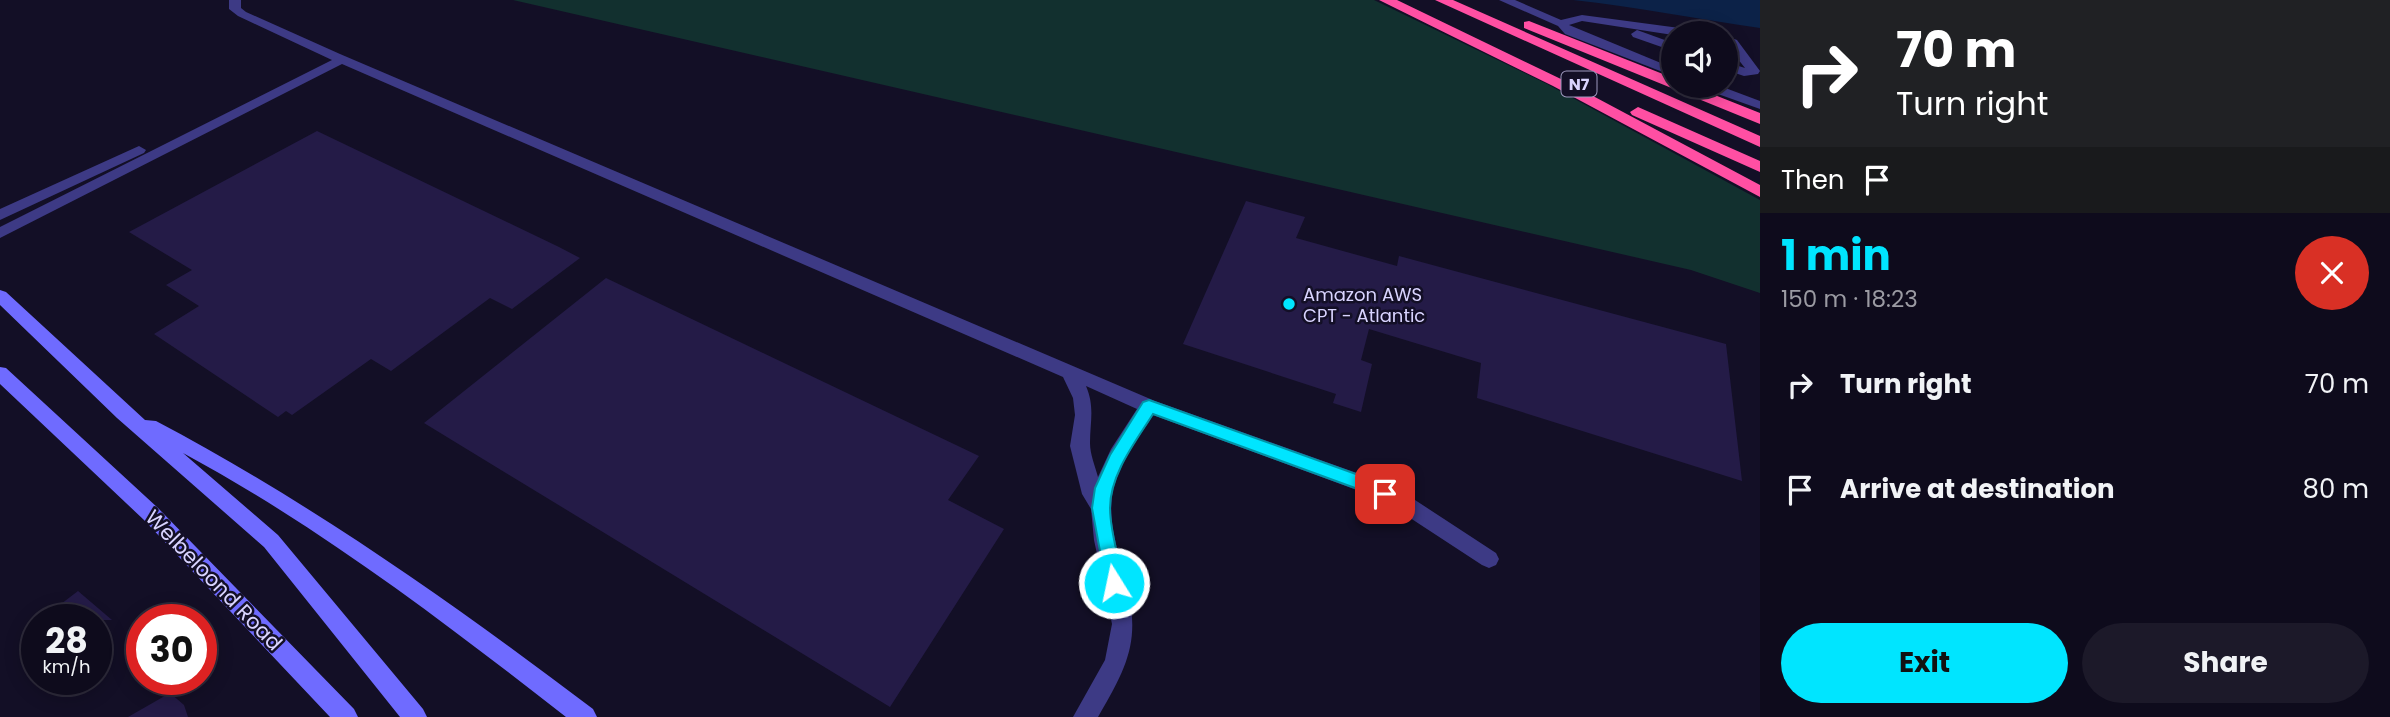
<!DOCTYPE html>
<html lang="en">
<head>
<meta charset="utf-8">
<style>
  body { margin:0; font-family:Poppins,sans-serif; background:#1c1929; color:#f1f3f6; height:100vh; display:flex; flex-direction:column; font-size:26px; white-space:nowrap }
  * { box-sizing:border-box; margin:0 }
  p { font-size:23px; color:#9b9ba3 }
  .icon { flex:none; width:38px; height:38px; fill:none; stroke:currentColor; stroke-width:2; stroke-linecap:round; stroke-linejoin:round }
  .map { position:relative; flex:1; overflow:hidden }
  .drawer { display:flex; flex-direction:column; background:#0e0b1c; width:630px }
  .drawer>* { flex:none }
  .guide { background:#202124; color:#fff; overflow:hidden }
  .buttons { position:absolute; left:1661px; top:21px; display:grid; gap:14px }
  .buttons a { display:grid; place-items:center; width:77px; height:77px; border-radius:50%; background:#0e0b1c; box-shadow:0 4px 18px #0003,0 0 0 2px #2e2b3b; font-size:35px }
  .speed { position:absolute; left:21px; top:604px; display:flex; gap:14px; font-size:35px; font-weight:700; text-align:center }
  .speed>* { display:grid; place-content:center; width:91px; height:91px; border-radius:50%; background:#0e0b1c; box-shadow:0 4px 18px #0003,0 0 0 2px #2e2b3b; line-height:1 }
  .speed small { font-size:18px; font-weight:400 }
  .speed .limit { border:10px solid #d22; background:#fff; color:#111 }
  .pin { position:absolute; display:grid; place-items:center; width:60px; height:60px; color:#fff; margin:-30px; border-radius:14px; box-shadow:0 4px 10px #0006 }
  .me { position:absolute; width:77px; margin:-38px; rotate:350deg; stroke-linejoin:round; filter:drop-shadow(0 0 5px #0008) }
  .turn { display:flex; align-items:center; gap:24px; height:147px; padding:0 21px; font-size:32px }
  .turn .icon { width:91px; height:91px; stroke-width:2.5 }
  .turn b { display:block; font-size:49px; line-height:60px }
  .then { display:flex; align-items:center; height:66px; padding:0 21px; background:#0003; gap:14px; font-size:26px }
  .round { display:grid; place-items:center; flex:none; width:74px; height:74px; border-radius:37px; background:#1c1929 }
  .headline { display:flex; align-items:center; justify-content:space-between; height:119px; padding:0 21px }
  h1 { font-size:42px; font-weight:700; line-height:52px; color:#00e5ff }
  .action { display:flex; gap:14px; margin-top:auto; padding:14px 21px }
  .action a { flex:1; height:80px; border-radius:42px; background:#00e5ff; color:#111; font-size:28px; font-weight:700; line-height:80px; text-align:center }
  .action a+a { background:#1c1929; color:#f1f3f6 }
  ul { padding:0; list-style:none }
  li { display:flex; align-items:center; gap:21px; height:105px; padding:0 21px }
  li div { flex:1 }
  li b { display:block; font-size:26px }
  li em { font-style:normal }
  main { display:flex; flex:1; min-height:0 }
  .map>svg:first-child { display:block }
</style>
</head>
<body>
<main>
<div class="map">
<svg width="1760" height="717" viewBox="0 0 1760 717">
  <rect width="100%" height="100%" fill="#130f26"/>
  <path fill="#12302f" d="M 513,0 L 1374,0 L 1547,84 L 1760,200 L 1760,293 L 1691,270 Z"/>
  <path fill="#0c2248" d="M 1573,0 L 1760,0 L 1760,28 C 1697,19 1636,7 1573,0 Z"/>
  <path fill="#241b47" d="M 317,131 L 559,247 L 580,258 L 512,309 L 490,298 L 391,371 L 371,359 L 292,415 L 286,411 L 278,417 L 154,334 L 199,306 L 166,285 L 192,270 L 129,232 Z
    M 1246,201 L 1305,217 L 1296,238 L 1397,266 L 1399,256 L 1726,344 L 1742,481 L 1477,398 L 1481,363 L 1369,329 L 1361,360 L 1372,364 L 1361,412 L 1333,403 L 1336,394 L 1183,344 Z
    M 606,278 L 979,456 L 948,500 L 1004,529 L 890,707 L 424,423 Z
    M 78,591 L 112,620 L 40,620 Z
    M 170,693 L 184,705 L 188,717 L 128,717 Z"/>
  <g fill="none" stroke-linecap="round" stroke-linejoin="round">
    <path fill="#3d3a85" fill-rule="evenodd" d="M 229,0 L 241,0 L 241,8 L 246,12 L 340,54 L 1155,401 L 1368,477 L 1415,500 L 1496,553 L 1499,559 L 1496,565 L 1489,568 L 1482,565 L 1401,512 L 1354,489 L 1153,415 C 1137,440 1117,466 1112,496 C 1109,519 1115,543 1122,565 C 1141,634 1134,656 1098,717 L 1073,717 L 1105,660 L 1112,624 L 1094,540 L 1091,509 L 1082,494 L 1070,446 L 1075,415 L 1073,398 L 1063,377 L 342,64 L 0,238 L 0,227 L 332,60 L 238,16 L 229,9 ZM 1086,386 L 1137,409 L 1111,449 L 1098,477 C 1095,466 1090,454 1090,443 C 1090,422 1095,407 1086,386 Z
      M 1499,0 L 1515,0 L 1561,20 L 1582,15 L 1687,29 L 1693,33 L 1673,35 L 1582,21 L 1569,25 L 1673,68 L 1673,76 L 1565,34 L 1558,26 Z
      M 1637,30 L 1673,43 L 1673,51 L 1633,37 L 1631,34 Z
      M 1726,36 L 1737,40 L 1760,71 L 1758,74 L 1744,76 L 1726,70 L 1726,62 L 1745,68 L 1726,44 Z
      M 1703,86 L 1720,86 L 1760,101 L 1760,109 L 1704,89 Z
      M 139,146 L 146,150 L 144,153 L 0,220 L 0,209 Z"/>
    <path fill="#6f6bff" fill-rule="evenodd" d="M 0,290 L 6,292 L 145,420 L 156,421 C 311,503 453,603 593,709 L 597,717 L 566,717 C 444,622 320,527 183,453 L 278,535 L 423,709 L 427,717 L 400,717 L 264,547 L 117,418 L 0,305 Z
      M 0,367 L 6,368 L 158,508 L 354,709 L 358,717 L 330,717 L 144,520 L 0,384 Z"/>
    <path fill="#ff4fa3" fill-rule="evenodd" d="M 1379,0 L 1397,0 L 1563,80 L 1760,185 L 1760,197 L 1553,86 Z
      M 1435,0 L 1453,0 L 1760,136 L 1760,147 Z
      M 1529,21 L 1673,78 L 1673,86 L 1692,86 L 1760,113 L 1760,124 L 1524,28 L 1524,22 Z
      M 1638,107 L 1760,161 L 1760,172 L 1632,115 L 1630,112 Z"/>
  </g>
  <path fill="#00e5ff" stroke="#0095a6" stroke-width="2" d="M 1149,400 L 1367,478 L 1391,489 L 1394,494 L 1391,500 L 1385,502 L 1355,488 L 1153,414 C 1136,441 1110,474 1110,508 C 1110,532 1119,559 1124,583 L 1121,589 L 1114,591 L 1107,589 L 1092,508 L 1095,488 L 1110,455 L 1143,402 Z"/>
  <circle fill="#00e5ff" stroke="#130f26" stroke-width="2.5" cx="1289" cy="304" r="7"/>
  <g text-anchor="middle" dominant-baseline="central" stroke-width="5" stroke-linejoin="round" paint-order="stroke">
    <rect fill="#130f26" stroke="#9e99be" stroke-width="2" x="1561.5" y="71.5" width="35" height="25" rx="5"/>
    <g font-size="16" font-weight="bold" fill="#d9d4ff">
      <text x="1579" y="84">N7</text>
    </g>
    <g font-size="18" fill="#d9d4ff" stroke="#130f26" text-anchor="start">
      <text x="1303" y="294">Amazon AWS<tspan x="1303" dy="21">CPT - Atlantic</tspan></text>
    </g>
    <g font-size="21" fill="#d9d4ff" stroke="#130f26">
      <text transform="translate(214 580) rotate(46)">Welbeloond Road</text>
    </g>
  </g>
</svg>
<div class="buttons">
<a><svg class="icon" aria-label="sound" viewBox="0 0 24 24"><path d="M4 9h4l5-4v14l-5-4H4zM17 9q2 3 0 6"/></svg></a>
</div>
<div class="speed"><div>28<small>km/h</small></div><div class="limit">30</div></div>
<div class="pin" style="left:1385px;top:494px;background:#d93025"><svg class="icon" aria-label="arrive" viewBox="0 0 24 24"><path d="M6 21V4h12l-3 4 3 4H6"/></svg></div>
<svg class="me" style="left:1114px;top:583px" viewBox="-20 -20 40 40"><circle r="17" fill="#00e5ff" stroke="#fff" stroke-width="3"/><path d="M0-11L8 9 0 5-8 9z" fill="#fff"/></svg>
</div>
<section class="drawer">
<div class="guide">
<div class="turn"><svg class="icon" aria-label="right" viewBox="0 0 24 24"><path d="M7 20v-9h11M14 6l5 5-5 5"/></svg><div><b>70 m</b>Turn right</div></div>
<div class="then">Then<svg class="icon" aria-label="arrive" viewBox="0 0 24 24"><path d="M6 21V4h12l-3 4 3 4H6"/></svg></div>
</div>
<div class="headline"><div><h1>1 min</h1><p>150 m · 18:23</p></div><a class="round" style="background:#d93025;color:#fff"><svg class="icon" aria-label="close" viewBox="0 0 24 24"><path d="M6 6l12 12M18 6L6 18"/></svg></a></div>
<ul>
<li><svg class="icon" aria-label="right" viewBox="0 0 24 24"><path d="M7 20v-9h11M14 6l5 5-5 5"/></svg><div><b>Turn right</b></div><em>70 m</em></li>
<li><svg class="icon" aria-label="arrive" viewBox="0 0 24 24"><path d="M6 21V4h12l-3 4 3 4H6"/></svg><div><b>Arrive at destination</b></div><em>80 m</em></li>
</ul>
<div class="action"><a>Exit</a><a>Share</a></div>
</section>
</main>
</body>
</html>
